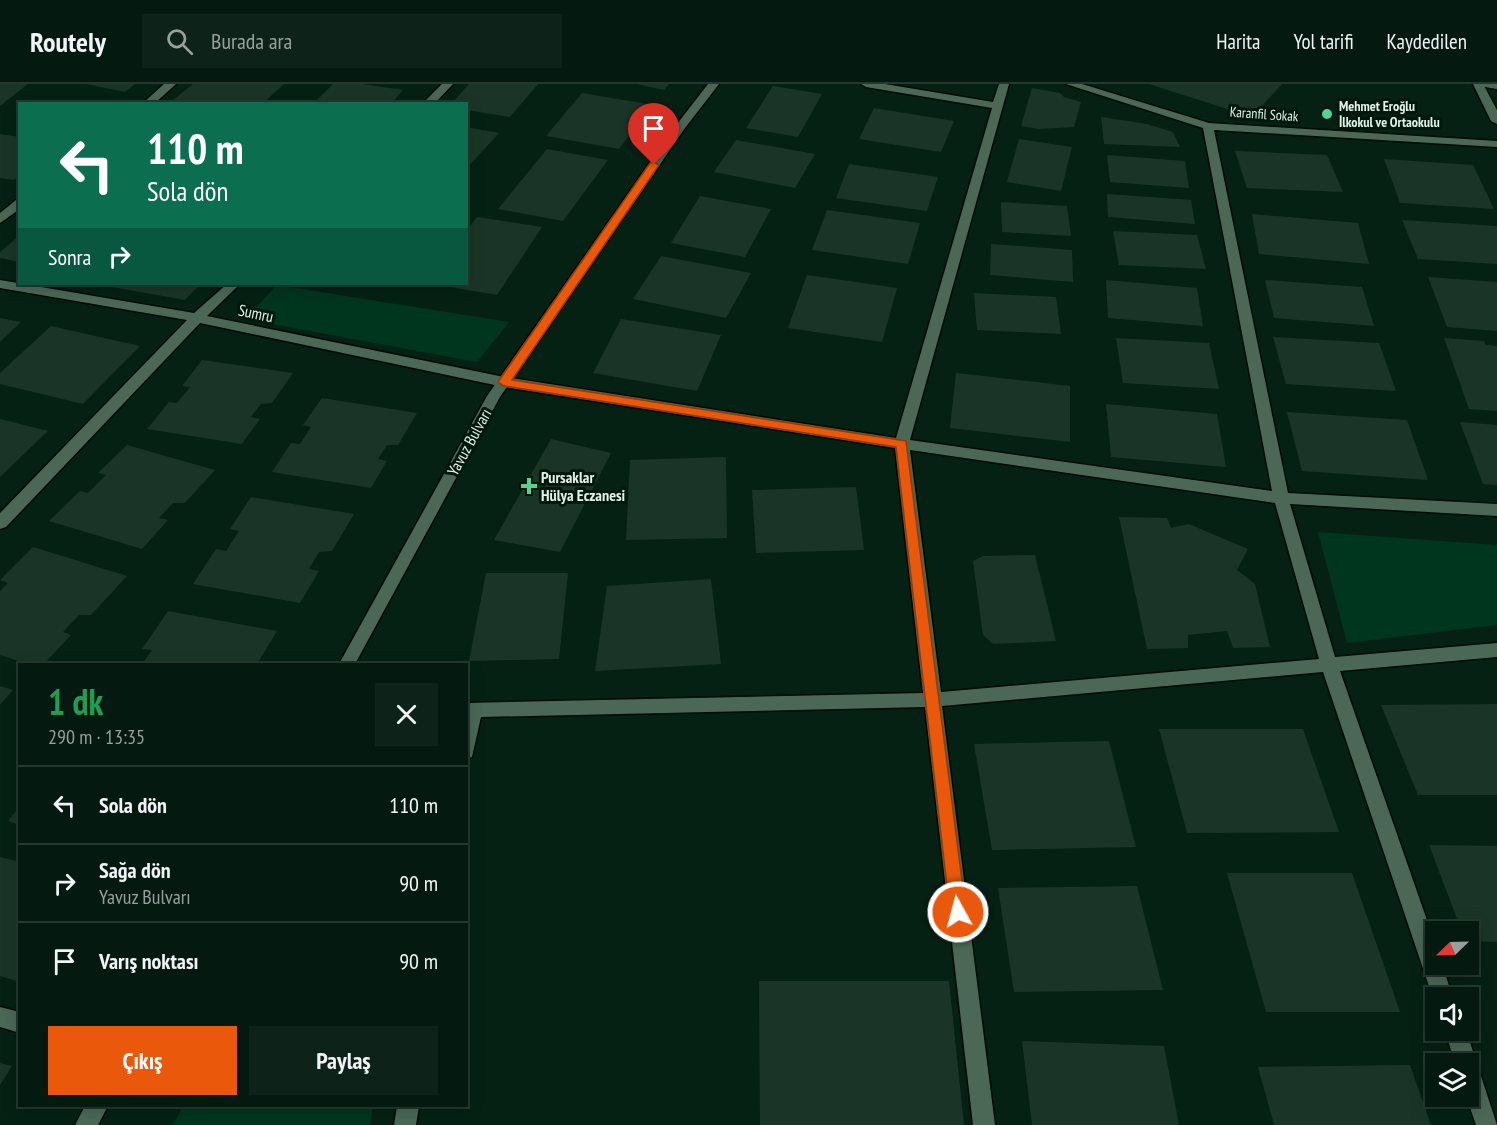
<!DOCTYPE html>
<html lang="tr">
<head>
<meta charset="utf-8">
<style>
  body { margin:0; font-family:"PT Sans Narrow",sans-serif; background:#0d2218; color:#f1f3f6; height:100vh; display:flex; flex-direction:column; font-size:22px; white-space:nowrap }
  * { box-sizing:border-box; margin:0 }
  p { font-size:20px; color:#97a09e }
  .icon { flex:none; width:33px; height:33px; fill:none; stroke:currentColor; stroke-width:2; stroke-linecap:round; stroke-linejoin:round }
  .map { position:relative; flex:1; overflow:hidden }
  .side { position:absolute; left:18px; top:579px; width:450px; height:444px; display:flex; flex-direction:column; background:#04190f; border-radius:0px; box-shadow:0 3px 15px #0003,0 0 0 2px #25382f }
  .side>* { flex:none }
  .top-card { position:absolute; left:18px; top:18px; width:450px; height:183px; border-radius:0px; box-shadow:0 3px 15px #0003,0 0 0 2px #25382f; background:#0b6e4f; color:#fff; overflow:hidden }
  .needle { width:39px; rotate:247deg }
  .buttons { position:absolute; left:1425px; top:837px; display:grid; gap:12px }
  .buttons a { display:grid; place-items:center; width:54px; height:54px; border-radius:0px; background:#04190f; box-shadow:0 3px 15px #0003,0 0 0 2px #25382f; font-size:30px }
  .pin { position:absolute; display:grid; place-items:center; width:51px; height:51px; color:#fff; margin:-62px -26px; border-radius:50% 50% 50% 0; rotate:-45deg; box-shadow:0 0 6px #0007 }
  .pin .icon { rotate:45deg }
  .me { position:absolute; width:66px; margin:-33px; rotate:353deg; stroke-linejoin:round; filter:drop-shadow(0 0 4px #0008) }
  .turn { display:flex; align-items:center; gap:21px; height:126px; padding:0 30px; font-size:27px }
  .turn .icon { width:78px; height:78px; stroke-width:2.5 }
  .turn b { display:block; font-size:42px; line-height:51px }
  .then { display:flex; align-items:center; height:57px; padding:0 30px; background:#0003; gap:12px; font-size:22px }
  .round { display:grid; place-items:center; flex:none; width:63px; height:63px; border-radius:0px; background:#0d2218 }
  .overview { display:flex; align-items:center; justify-content:space-between; height:102px; padding:0 30px }
  h1 { font-size:36px; font-weight:800; line-height:45px; color:#1e9e55 }
  .action { display:flex; gap:12px; margin-top:auto; padding:12px 30px }
  .action a { flex:1; height:69px; border-radius:0px; background:#ea580c; color:#fff; font-size:24px; font-weight:800; line-height:69px; text-align:center }
  .action a+a { background:#0d2218; color:#f1f3f6 }
  ul { padding:0; list-style:none }
  li { display:flex; align-items:center; gap:18px; height:78px; padding:0 30px; border-top:2px solid #25382f }
  li div { flex:1 }
  li b { display:block; font-size:22px }
  li em { font-style:normal }
  header { display:flex; align-items:center; gap:36px; box-sizing:border-box; height:84px; padding:0 30px; background:#04190f; border-bottom:2px solid #25382f }
  header strong { font-size:28px }
  nav { display:flex; gap:33px; margin-inline-start:auto; font-size:21px }
  .search { width:420px; height:54px; background:#0d2218; display:flex; align-items:center; gap:15px; box-sizing:border-box; padding:0 21px; border-radius:0px; color:#97a09e; font-size:22px }
  .map>svg:first-child { display:block }
</style>
</head>
<body>
<header>
<strong>Routely</strong>
<div class="search"><svg class="icon" aria-label="search" viewBox="0 0 24 24"><circle cx="10" cy="10" r="6"/><path d="M15 15l6 6"/></svg>Burada ara</div>
<nav><a>Harita</a><a>Yol tarifi</a><a>Kaydedilen</a></nav>
</header>
<div class="map">
<svg width="1497" height="1041" viewBox="0 0 1497 1041">
  <rect width="100%" height="100%" fill="#052114"/>
  <path fill="#00351e" d="M 277,201 L 509,238 L 477,278 L 245,235 Z
    M 1318,448 L 1497,461 L 1497,541 L 1347,559 Z
    M 183,1022 L 373,1022 L 370,1041 L 173,1041 Z"/>
  <path fill="#1a3527" d="M 0,0 L 28,0 L 0,22 Z
    M 86,0 L 135,0 L 125,8 Z
    M 193,0 L 284,0 L 262,20 L 195,20 L 173,16 Z
    M 333,0 L 362,0 L 403,6 L 391,20 L 313,20 Z
    M 469,0 L 538,0 L 510,33 L 466,26 L 466,20 L 451,20 Z
    M 637,0 L 669,0 L 664,6 Z
    M 1149,0 L 1282,0 L 1252,33 Z
    M 773,2 L 822,10 L 798,53 L 746,44 Z
    M 1032,4 L 1060,9 L 1064,13 L 1081,18 L 1074,43 L 1039,45 L 1021,42 Z
    M 582,9 L 653,21 L 619,65 L 546,52 Z
    M 874,24 L 954,37 L 941,68 L 859,55 Z
    M 1101,33 L 1147,40 L 1173,48 L 1180,63 L 1104,60 Z
    M 466,43 L 499,49 L 466,85 Z
    M 0,50 L 20,53 L 20,91 L 14,96 L 0,94 Z
    M 1019,55 L 1072,63 L 1061,107 L 1007,98 Z
    M 736,56 L 815,70 L 795,104 L 714,88 Z
    M 547,65 L 608,76 L 563,137 L 498,125 Z
    M 1235,67 L 1327,71 L 1343,108 L 1247,104 Z
    M 1107,71 L 1185,77 L 1189,104 L 1110,98 Z
    M 1384,75 L 1473,81 L 1494,125 L 1400,119 Z
    M 849,80 L 938,93 L 927,127 L 836,114 Z
    M 1107,110 L 1191,116 L 1195,140 L 1108,133 Z
    M 700,112 L 771,125 L 745,173 L 671,159 Z
    M 1001,118 L 1067,122 L 1071,152 L 1002,148 Z
    M 827,126 L 920,139 L 908,180 L 812,166 Z
    M 1252,130 L 1358,139 L 1369,180 L 1259,170 Z
    M 477,133 L 542,143 L 497,211 L 438,201 L 466,200 L 466,147 Z
    M 1402,136 L 1497,142 L 1497,180 L 1418,175 Z
    M 1113,147 L 1197,151 L 1206,185 L 1119,181 Z
    M 20,151 L 20,178 L 0,174 L 0,168 Z
    M 991,160 L 1072,166 L 1073,198 L 990,191 Z
    M 661,172 L 751,189 L 726,234 L 633,215 Z
    M 807,191 L 897,204 L 882,258 L 788,244 Z
    M 1428,193 L 1497,198 L 1497,247 L 1447,243 Z
    M 1106,196 L 1197,204 L 1203,242 L 1108,234 Z
    M 1265,196 L 1362,203 L 1374,242 L 1274,234 Z
    M 109,200 L 200,200 L 185,216 L 106,202 Z
    M 974,209 L 1056,213 L 1061,250 L 977,246 Z
    M 0,234 L 21,238 L 0,258 Z
    M 621,235 L 721,251 L 697,307 L 593,289 Z
    M 51,242 L 140,262 L 83,320 L 0,300 L 0,289 Z
    M 1273,253 L 1379,259 L 1396,307 L 1286,300 Z
    M 1116,254 L 1209,259 L 1219,305 L 1123,299 Z
    M 1444,254 L 1484,257 L 1486,261 L 1497,262 L 1497,327 L 1469,325 Z
    M 202,276 L 293,289 L 272,319 L 261,320 L 251,333 L 260,335 L 242,360 L 147,345 L 169,318 L 177,319 L 190,303 L 182,302 Z
    M 956,289 L 1070,302 L 1070,358 L 950,344 Z
    M 322,314 L 417,329 L 398,361 L 387,361 L 378,375 L 387,377 L 371,404 L 272,388 L 291,359 L 300,360 L 311,343 L 303,341 Z
    M 1106,320 L 1217,330 L 1226,383 L 1111,373 Z
    M 1287,328 L 1407,336 L 1428,396 L 1302,387 Z
    M 0,335 L 48,347 L 0,393 Z
    M 1460,338 L 1497,341 L 1497,401 L 1483,400 Z
    M 551,355 L 611,369 L 560,468 L 494,456 Z
    M 127,361 L 215,386 L 185,419 L 173,419 L 159,434 L 168,436 L 142,465 L 49,437 L 80,407 L 88,409 L 106,391 L 98,389 Z
    M 726,373 L 727,454 L 626,456 L 630,376 Z
    M 856,403 L 864,466 L 756,469 L 752,406 Z
    M 251,413 L 354,430 L 332,467 L 319,468 L 309,485 L 319,487 L 300,519 L 193,500 L 216,465 L 226,467 L 239,447 L 230,445 Z
    M 1119,433 L 1167,434 L 1171,444 L 1189,440 L 1248,465 L 1237,486 L 1255,500 L 1270,563 L 1233,564 L 1227,547 L 1188,551 L 1188,564 L 1147,565 Z
    M 33,463 L 127,492 L 91,531 L 79,531 L 63,548 L 71,551 L 44,580 L 28,580 L 0,571 L 0,507 L 8,499 L 0,496 Z
    M 1035,471 L 1056,557 L 993,560 L 983,551 L 973,477 L 983,472 Z
    M 486,489 L 568,489 L 559,575 L 469,577 Z
    M 711,495 L 721,580 L 595,587 L 607,502 Z
    M 168,527 L 277,547 L 257,580 L 142,580 L 152,566 L 142,565 Z
    M 0,602 L 13,606 L 0,621 Z
    M 1497,620 L 1497,711 L 1418,711 L 1381,621 Z
    M 1159,645 L 1303,645 L 1339,748 L 1187,749 Z
    M 1109,657 L 1136,763 L 992,766 L 974,660 Z
    M 20,722 L 20,741 L 8,737 Z
    M 1429,761 L 1497,762 L 1497,858 L 1468,857 L 1468,848 L 1462,848 Z
    M 0,773 L 20,778 L 20,898 L 0,892 Z
    M 1227,789 L 1352,789 L 1400,928 L 1266,928 Z
    M 1137,802 L 1163,906 L 1014,908 L 998,804 Z
    M 759,897 L 949,897 L 964,1041 L 760,1041 Z
    M 1022,957 L 1164,962 L 1179,1041 L 1032,1041 Z
    M 0,979 L 12,982 L 0,1001 Z
    M 1410,981 L 1431,1041 L 1274,1041 L 1258,983 Z"/>
  <g fill="none" stroke-linecap="round" stroke-linejoin="round">
    <g stroke="#000a02" stroke-width="3">
      <path id="minor" d="M 164,0 L 176,0 L 154,20 L 142,20 Z
        M 442,0 L 453,0 L 434,20 L 422,20 Z
        M 861,0 L 885,0 L 993,18 L 999,0 L 1009,0 L 910,356 L 1272,407 L 1203,44 L 1066,0 L 1082,0 L 1209,39 L 1497,57 L 1497,63 L 1214,46 L 1288,409 L 1497,420 L 1497,432 L 1290,420 L 1335,573 L 1497,559 L 1497,573 L 1340,587 L 1436,862 L 1436,880 L 1442,880 L 1453,914 L 1436,914 L 1436,921 L 1433,914 L 1323,588 L 942,622 L 995,1041 L 973,1041 L 925,623 L 481,633 L 472,673 L 466,675 L 466,619 L 923,609 L 895,364 L 504,303 L 200,239 L 6,443 L 0,445 L 0,429 L 187,236 L 0,204 L 0,196 L 194,229 L 227,200 L 240,200 L 207,232 L 504,293 L 896,354 L 992,24 L 866,3 ZM 910,366 L 1275,419 L 1319,575 L 941,608 Z
        M 1473,0 L 1483,0 L 1497,26 L 1497,40 L 1491,37 Z
        M 16,116 L 20,116 L 20,125 L 0,139 L 0,129 Z
        M 0,923 L 20,928 L 20,949 L 0,943 Z
        M 1445,946 L 1466,946 L 1497,1041 L 1476,1041 L 1466,1012 L 1468,1012 L 1468,980 L 1455,980 Z
        M 397,1022 L 419,1022 L 416,1041 L 394,1041 Z"/>
    </g>
    <g stroke="#000a02" stroke-width="3">
      <path id="tertiary" d="M 708,0 L 719,0 L 685,44 L 500,313 L 355,580 L 339,580 L 487,312 L 677,40 Z
        M 1478,0 L 1497,0 L 1497,5 L 1479,2 Z
        M 85,1022 L 108,1022 L 98,1041 L 75,1041 Z"/>
    </g>
    <use href="#minor" fill="#4b6857" fill-rule="evenodd"/>
    <use href="#tertiary" fill="#4b6857" fill-rule="evenodd"/>
  </g>
  <path fill="#ea580c" stroke="#983908" stroke-width="1.5" d="M 654,78 L 659,81 L 512,296 L 906,357 L 966,828 L 964,834 L 958,836 L 952,834 L 950,828 L 896,363 L 504,302 L 498,298 L 650,79 Z"/>
  <g fill="#54d395" stroke="#00180b" stroke-width="2">
    <circle cx="1327" cy="30" r="6"/>
    <path d="M526 393h6v6h6v6h-6v6h-6v-6h-6v-6h6z"/>
  </g>
  <g text-anchor="middle" dominant-baseline="central" stroke-width="6" stroke-linejoin="round" paint-order="stroke">
    <g font-size="14" font-weight="bold" fill="#e1f2e8" stroke="#00180b" text-anchor="start">
      <text x="1339" y="22">Mehmet Eroğlu<tspan x="1339" dy="16">İlkokul ve Ortaokulu</tspan></text>
    </g>
    <g font-size="14" fill="#e1f2e8" stroke="#00180b">
      <text transform="translate(1264 30) rotate(4)">Karanfil Sokak</text>
    </g>
    <g font-size="16" fill="#e1f2e8" stroke="#00180b">
      <text transform="translate(256 229) rotate(12)">Sumru</text>
      <text transform="translate(469 358) rotate(-61)">Yavuz Bulvarı</text>
    </g>
    <g font-size="16" font-weight="bold" fill="#e1f2e8" stroke="#00180b" text-anchor="start">
      <text x="541" y="393">Pursaklar<tspan x="541" dy="18">Hülya Eczanesi</tspan></text>
    </g>
  </g>
</svg>
<div class="buttons">
<a><svg class="needle" viewBox="-14 -14 28 28"><path d="M0-13l5 13h-10z" fill="#e53935"/><path d="M0 13l5-13h-10z" fill="#97a09e"/></svg></a>
<a><svg class="icon" aria-label="sound" viewBox="0 0 24 24"><path d="M4 9h4l5-4v14l-5-4H4zM17 9q2 3 0 6"/></svg></a>
<a><svg class="icon" aria-label="layers" viewBox="0 0 24 24"><path d="M12 4l9 5-9 5-9-5zM3 14l9 5 9-5"/></svg></a>
</div>
<div class="pin" style="left:654px;top:81px;background:#d93025"><svg class="icon" aria-label="arrive" viewBox="0 0 24 24"><path d="M6 21V4h12l-3 4 3 4H6"/></svg></div>
<svg class="me" style="left:958px;top:828px" viewBox="-20 -20 40 40"><circle r="17" fill="#ea580c" stroke="#fff" stroke-width="3"/><path d="M0-11L8 9 0 5-8 9z" fill="#fff"/></svg>
<div class="top-card">
<div class="turn"><svg class="icon" aria-label="left" viewBox="0 0 24 24"><path d="M17 20v-9H6M10 6l-5 5 5 5"/></svg><div><b>110 m</b>Sola dön</div></div>
<div class="then">Sonra<svg class="icon" aria-label="right" viewBox="0 0 24 24"><path d="M7 20v-9h11M14 6l5 5-5 5"/></svg></div>
</div>
<section class="side">
<div class="overview"><div><h1>1 dk</h1><p>290 m · 13:35</p></div><a class="round"><svg class="icon" aria-label="close" viewBox="0 0 24 24"><path d="M6 6l12 12M18 6L6 18"/></svg></a></div>
<ul>
<li><svg class="icon" aria-label="left" viewBox="0 0 24 24"><path d="M17 20v-9H6M10 6l-5 5 5 5"/></svg><div><b>Sola dön</b></div><em>110 m</em></li>
<li><svg class="icon" aria-label="right" viewBox="0 0 24 24"><path d="M7 20v-9h11M14 6l5 5-5 5"/></svg><div><b>Sağa dön</b><p>Yavuz Bulvarı</p></div><em>90 m</em></li>
<li><svg class="icon" aria-label="arrive" viewBox="0 0 24 24"><path d="M6 21V4h12l-3 4 3 4H6"/></svg><div><b>Varış noktası</b></div><em>90 m</em></li>
</ul>
<div class="action"><a>Çıkış</a><a>Paylaş</a></div>
</section>
</div>
</body>
</html>
